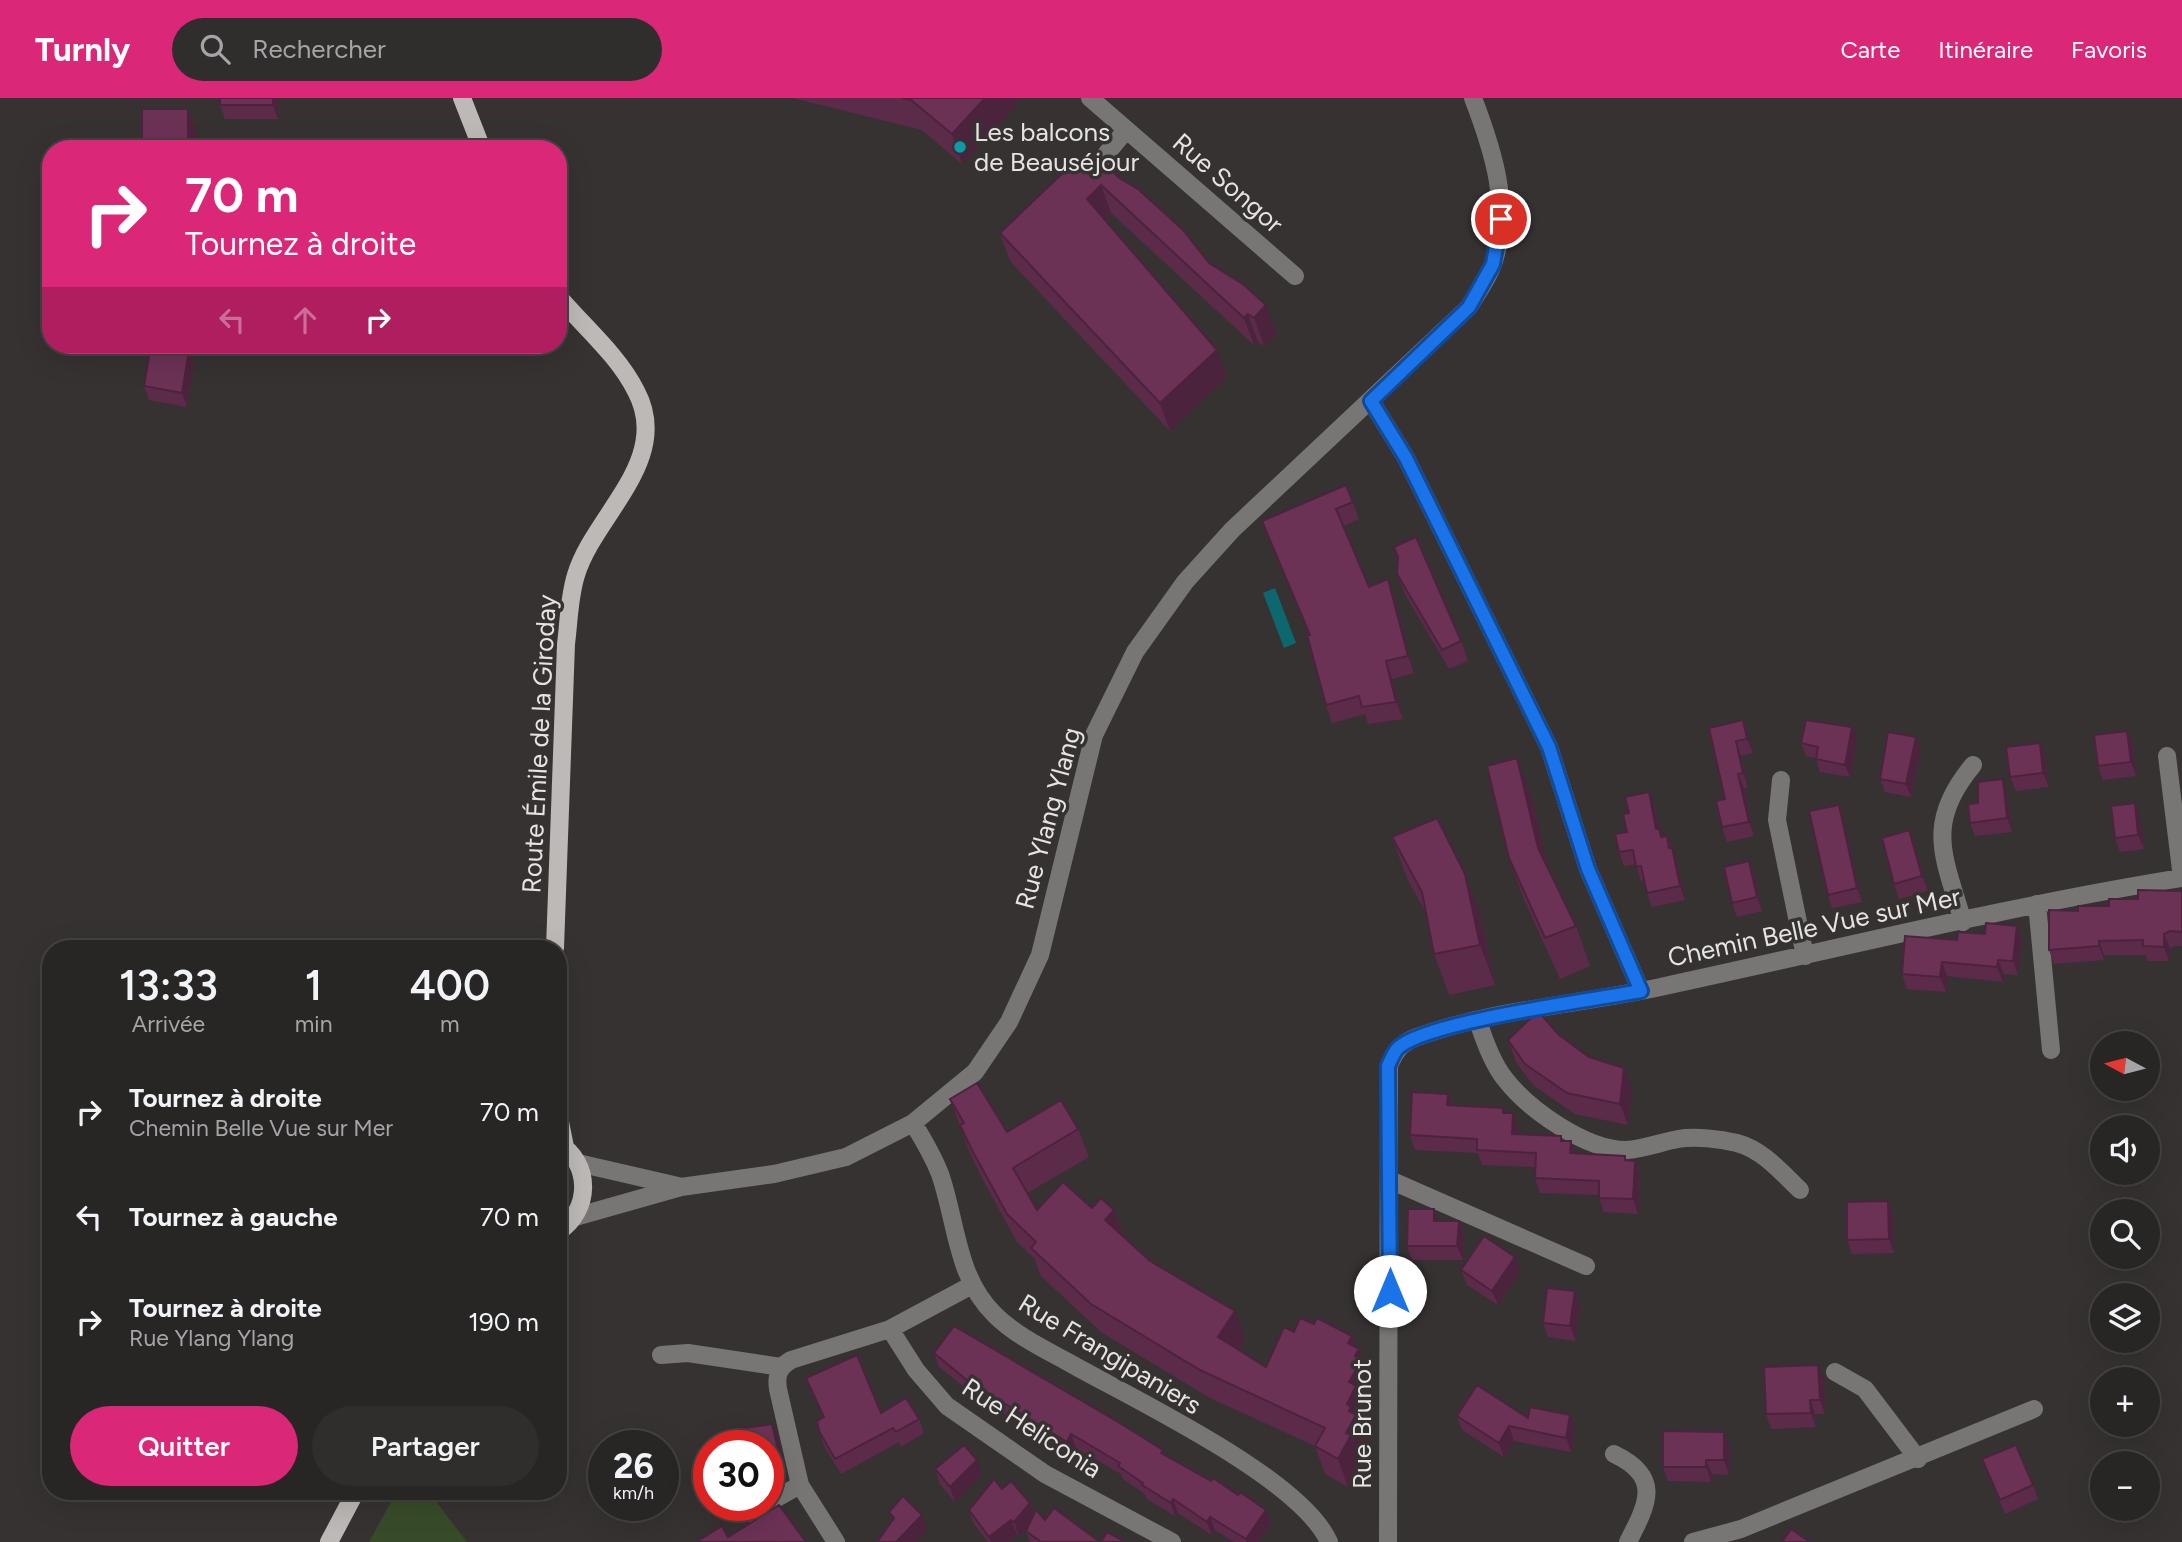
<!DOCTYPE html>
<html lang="fr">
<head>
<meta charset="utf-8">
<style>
  body { margin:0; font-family:Figtree,sans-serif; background:#302e2d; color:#f1f3f6; height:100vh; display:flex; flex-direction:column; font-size:26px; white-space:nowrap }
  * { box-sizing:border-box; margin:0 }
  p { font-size:23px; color:#a5a5a7 }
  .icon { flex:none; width:38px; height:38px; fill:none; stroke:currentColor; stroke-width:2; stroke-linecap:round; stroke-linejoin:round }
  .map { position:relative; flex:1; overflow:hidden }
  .panel { position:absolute; left:42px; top:842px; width:525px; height:560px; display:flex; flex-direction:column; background:#282625; border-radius:28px; box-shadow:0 7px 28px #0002,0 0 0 2px #444342 }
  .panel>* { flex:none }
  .guide { position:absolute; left:42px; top:42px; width:525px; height:214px; border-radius:28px; box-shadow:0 7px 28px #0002,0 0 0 2px #444342; background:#db2777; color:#fff; overflow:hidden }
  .needle { width:46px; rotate:277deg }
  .tools { position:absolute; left:2090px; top:933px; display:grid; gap:14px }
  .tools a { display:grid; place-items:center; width:70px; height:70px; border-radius:50%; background:#282625; box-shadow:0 7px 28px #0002,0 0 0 2px #444342; font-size:35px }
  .speed { position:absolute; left:588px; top:1332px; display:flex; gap:14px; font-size:35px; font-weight:700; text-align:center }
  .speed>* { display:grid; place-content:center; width:91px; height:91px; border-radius:50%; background:#282625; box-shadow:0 7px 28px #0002,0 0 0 2px #444342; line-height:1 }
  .speed small { font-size:18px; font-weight:400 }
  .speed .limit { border:10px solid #d22; background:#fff; color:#111 }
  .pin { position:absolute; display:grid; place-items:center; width:60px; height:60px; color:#fff; margin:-30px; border:4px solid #fff; border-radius:50%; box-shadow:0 2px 7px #0007 }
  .me { position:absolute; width:77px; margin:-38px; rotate:0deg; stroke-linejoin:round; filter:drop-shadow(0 0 5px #0008) }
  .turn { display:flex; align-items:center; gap:24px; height:147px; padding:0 28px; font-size:32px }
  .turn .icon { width:91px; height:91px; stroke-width:2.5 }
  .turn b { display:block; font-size:49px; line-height:60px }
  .lanes { display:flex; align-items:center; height:66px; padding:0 28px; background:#0003; justify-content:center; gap:35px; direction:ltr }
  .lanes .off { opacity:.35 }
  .eta { display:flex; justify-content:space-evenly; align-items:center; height:119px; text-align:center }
  .eta b { font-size:42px; font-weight:600; line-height:49px }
  .button { display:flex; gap:14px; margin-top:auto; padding:14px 28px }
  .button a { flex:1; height:80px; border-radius:42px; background:#db2777; color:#fff; font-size:28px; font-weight:600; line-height:80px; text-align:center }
  .button a+a { background:#302e2d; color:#f1f3f6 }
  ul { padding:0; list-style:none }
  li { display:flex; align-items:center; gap:21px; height:105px; padding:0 28px }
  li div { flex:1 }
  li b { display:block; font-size:26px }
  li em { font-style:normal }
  header { display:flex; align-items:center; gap:42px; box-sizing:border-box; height:98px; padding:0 35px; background:#db2777; color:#fff }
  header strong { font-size:33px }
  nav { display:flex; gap:38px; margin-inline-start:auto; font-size:24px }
  .search { width:490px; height:63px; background:#302e2d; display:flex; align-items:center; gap:18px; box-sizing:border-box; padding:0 24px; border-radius:38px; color:#a5a5a7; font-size:26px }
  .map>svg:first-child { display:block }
</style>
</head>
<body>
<header>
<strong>Turnly</strong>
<div class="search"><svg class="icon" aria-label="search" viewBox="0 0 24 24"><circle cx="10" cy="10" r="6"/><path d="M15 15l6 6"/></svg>Rechercher</div>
<nav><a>Carte</a><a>Itinéraire</a><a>Favoris</a></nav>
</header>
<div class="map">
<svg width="2182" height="1444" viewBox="0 0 2182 1444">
  <rect width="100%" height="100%" fill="#363231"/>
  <path fill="#374b29" d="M 397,1393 L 428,1393 L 467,1444 L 369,1444 Z"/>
  <path fill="#0c676e" d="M 1275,490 L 1296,545 L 1284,550 L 1263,495 Z"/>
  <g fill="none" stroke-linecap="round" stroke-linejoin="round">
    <path stroke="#787675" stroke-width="18" d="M 1090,0 L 1295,178
      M 1088,78 L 1126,32
      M 1371,303 L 1406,360 L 1549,649 L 1588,771 L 1641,893
      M 2167,658 L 2182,780
      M 1781,682 L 1777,722 L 1805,858
      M 2037,806 L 2051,952
      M 1963,824 C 1944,758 1924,726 1973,667
      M 1478,923 C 1484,942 1492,965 1505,981 C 1529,1012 1586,1052 1626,1052 C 1643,1051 1662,1044 1678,1041 C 1695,1038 1720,1041 1737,1045 C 1763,1052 1781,1074 1800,1092
      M 913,1025 C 923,1041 933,1058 940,1076 C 957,1125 956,1179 995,1217 C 1014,1236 1042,1250 1066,1263 C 1131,1300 1300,1379 1329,1444
      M 578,1065 L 678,1088
      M 1390,1082 L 1586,1168
      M 575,1119 L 681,1089 L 774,1076 L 846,1059 L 913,1025 L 975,974 L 1009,924 L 1040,857 L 1094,637 L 1135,554 L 1185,484 L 1232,432 L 1469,209 C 1477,195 1488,181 1493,166 C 1512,110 1493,52 1473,0
      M 890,1231 L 916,1272 L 947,1308 L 1045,1376 L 1172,1444
      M 661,1257 L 688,1255 L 781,1269
      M 1835,1274 L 1865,1291 L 1918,1361
      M 1614,1356 C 1662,1379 1648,1405 1628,1444
      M 768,1405 L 800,1387
      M 751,1415 L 765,1407
      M 836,1444 L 800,1387 L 778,1291 C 776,1277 778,1270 791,1262 L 890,1231 L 972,1187
      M 1388,1444 L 1389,968 C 1395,953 1401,945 1417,939 C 1495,911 1584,906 1665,888 C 1837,851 2008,808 2182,780
      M 1693,1444 L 1741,1431 L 2034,1311"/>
    <path stroke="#bcb9b6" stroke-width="18" d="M 462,0 L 482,51
      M 555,850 L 566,546 C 569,523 569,499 576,477 C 594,417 673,362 636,293 C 618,257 584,229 558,198
      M 558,1014 L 565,1049
      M 558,1045 C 592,1065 591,1113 558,1134
      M 329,1444 L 356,1393"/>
  </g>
  <path fill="#5d2b4a" d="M 220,0 L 277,0 L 278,5 L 278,21 L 225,21 L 220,7 Z
    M 793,0 L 1015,0 L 1017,7 L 962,66 L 922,32 Z
    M 1079,67 L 1119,80 L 1209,165 L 1277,235 L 1264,248 L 1258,244 L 1254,247 L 1111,115 L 1104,122 L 1227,279 L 1170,333 L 1010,163 L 1000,135 Z
    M 194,267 L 187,309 L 149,302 L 144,288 Z
    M 1346,387 L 1359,421 L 1343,428 L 1369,489 L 1394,498 L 1414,575 L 1392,581 L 1403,621 L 1368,626 L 1365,616 L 1332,625 L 1326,607 L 1309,537 L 1262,423 Z
    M 1394,449 L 1461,543 L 1468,563 L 1449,571 L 1405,496 L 1397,476 L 1398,461 Z
    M 1709,630 L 1748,637 L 1753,655 L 1741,658 L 1748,689 L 1744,690 L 1754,738 L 1727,744 L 1722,729 L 1725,701 Z
    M 2127,633 L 2133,647 L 2136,678 L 2103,682 L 2098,668 Z
    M 1857,642 L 1850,679 L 1820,674 L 1816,660 L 1806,658 L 1801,645 Z
    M 2040,645 L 2045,659 L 2049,689 L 2016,693 L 2010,679 Z
    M 1921,652 L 1911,699 L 1885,694 L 1880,681 Z
    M 2007,694 L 2012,734 L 1975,738 L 1970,725 L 1978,705 Z
    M 1532,701 L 1548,771 L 1576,828 L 1590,868 L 1560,881 L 1524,801 L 1509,760 Z
    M 1654,708 L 1658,730 L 1659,730 L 1663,739 L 1667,738 L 1677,763 L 1685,802 L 1652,809 L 1647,795 L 1644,782 L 1641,783 L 1636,766 L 1624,768 L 1619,754 L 1627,734 Z
    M 1843,720 L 1862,804 L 1832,810 L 1828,797 Z
    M 2140,720 L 2144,751 L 2120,754 L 2115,740 Z
    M 1392,739 L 1480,816 L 1495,887 L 1449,897 L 1434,856 L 1426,815 L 1407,780 Z
    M 1914,747 L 1928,793 L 1899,801 L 1894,786 Z
    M 1749,763 L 1754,778 L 1762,813 L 1737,819 L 1732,805 Z
    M 2182,793 L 2182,848 L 2175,848 L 2170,850 L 2169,863 L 2148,863 L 2146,857 L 2104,857 L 2104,862 L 2054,866 L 2049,852 L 2078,813 Z
    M 2017,828 L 2022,843 L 2018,877 L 2004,876 L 2003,884 L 1947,878 L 1946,894 L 1907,891 L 1902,876 L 1957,842 Z
    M 1558,936 L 1589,959 L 1624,970 L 1632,992 L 1628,1027 L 1575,1016 L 1533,987 L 1516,964 L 1508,942 Z
    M 950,1001 L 1007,1034 L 1078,1031 L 1089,1059 L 1027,1095 L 1037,1112 L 1092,1110 L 1114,1112 L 1124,1139 L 1150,1163 L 1245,1241 L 1238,1252 L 1266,1269 L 1294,1234 L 1314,1226 L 1352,1238 L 1356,1249 L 1359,1251 L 1370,1279 L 1369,1280 L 1372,1290 L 1363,1306 L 1367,1316 L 1360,1328 L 1367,1345 L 1359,1359 L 1361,1365 L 1348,1389 L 1325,1376 L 1315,1348 L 1210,1300 L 1101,1234 L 1041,1178 L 1034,1160 L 1017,1144 L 983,1082 L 970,1055 Z
    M 1452,1008 L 1513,1015 L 1518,1030 L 1518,1036 L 1561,1038 L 1563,1043 L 1571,1043 L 1575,1055 L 1635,1063 L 1640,1077 L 1638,1116 L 1604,1114 L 1599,1100 L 1599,1097 L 1540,1095 L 1535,1080 L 1535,1069 L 1482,1067 L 1478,1055 L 1415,1052 L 1410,1037 Z
    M 1888,1103 L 1893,1118 L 1894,1155 L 1852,1156 L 1847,1142 Z
    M 1459,1123 L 1464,1137 L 1463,1162 L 1412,1162 L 1407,1148 Z
    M 1515,1159 L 1520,1173 L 1498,1207 L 1467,1187 L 1461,1172 Z
    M 1575,1193 L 1580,1208 L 1576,1243 L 1548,1239 L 1543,1225 Z
    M 934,1255 L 1165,1357 L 1211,1383 L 1266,1412 L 1271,1425 L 1258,1444 L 1234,1444 L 1215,1432 L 1212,1437 L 1178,1415 L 1175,1418 L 1147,1401 L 1145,1396 L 1123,1381 L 1121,1376 L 1076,1350 L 1072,1358 L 973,1296 L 939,1269 Z
    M 806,1280 L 881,1315 L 919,1321 L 924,1335 L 901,1349 L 899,1344 L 841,1376 L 824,1348 L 819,1333 L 823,1319 Z
    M 1824,1281 L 1825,1316 L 1815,1316 L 1816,1329 L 1771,1331 L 1766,1316 Z
    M 1457,1318 L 1528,1320 L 1575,1331 L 1571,1354 L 1514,1343 L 1504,1359 L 1462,1332 Z
    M 778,1341 L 785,1370 L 768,1373 L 768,1348 Z
    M 1730,1348 L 1729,1377 L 1712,1376 L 1711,1384 L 1668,1383 L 1663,1369 Z
    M 1982,1361 L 2033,1387 L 2038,1401 L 2005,1416 Z
    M 935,1371 L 982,1376 L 955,1404 L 940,1386 Z
    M 1002,1391 L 1030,1405 L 1034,1416 L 1045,1422 L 1100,1444 L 1030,1444 L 1026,1433 L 1028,1429 L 1019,1439 L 1017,1436 L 1007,1444 L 988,1444 L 974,1426 L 969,1412 Z"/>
  <path fill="#4c233c" d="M 273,0 L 277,0 L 278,5 L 278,21 L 273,7 Z
    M 985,0 L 1015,0 L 1017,7 L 962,66 L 952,36 Z
    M 188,11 L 196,32 L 196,51 L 188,51 Z
    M 1101,87 L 1111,115 L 1097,129 L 1087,101 Z
    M 1266,207 L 1277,235 L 1264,248 L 1254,220 Z
    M 1248,216 L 1258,244 L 1254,247 L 1244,220 Z
    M 189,252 L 194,267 L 187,309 L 182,295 Z
    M 1217,252 L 1227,279 L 1170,333 L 1160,305 Z
    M 1388,481 L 1394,498 L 1414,575 L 1408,558 Z
    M 1386,563 L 1392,581 L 1403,621 L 1396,604 Z
    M 1743,622 L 1748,637 L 1753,655 L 1747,641 Z
    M 1852,629 L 1857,642 L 1850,679 L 1845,667 Z
    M 2127,633 L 2133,647 L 2136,678 L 2131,664 Z
    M 1916,639 L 1921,652 L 1911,699 L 1906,686 Z
    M 1736,643 L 1741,658 L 1748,689 L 1743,675 Z
    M 2040,645 L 2045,659 L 2049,689 L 2043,675 Z
    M 1517,660 L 1532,701 L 1553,791 L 1538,750 Z
    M 1738,676 L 1744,690 L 1754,738 L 1749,724 Z
    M 2003,681 L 2007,694 L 2012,734 L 2007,720 Z
    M 1649,694 L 1654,708 L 1661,744 L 1656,731 Z
    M 2135,705 L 2140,720 L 2144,751 L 2138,737 Z
    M 1839,707 L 1843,720 L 1862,804 L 1857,790 Z
    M 1909,732 L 1914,747 L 1928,793 L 1922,778 Z
    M 1672,749 L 1677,763 L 1685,802 L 1680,788 Z
    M 1749,763 L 1754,778 L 1762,813 L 1757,799 Z
    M 1465,776 L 1480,816 L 1495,887 L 1480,847 Z
    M 2017,828 L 2022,843 L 2018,877 L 2013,863 Z
    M 2164,836 L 2170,850 L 2169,863 L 2164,849 Z
    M 2099,843 L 2104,857 L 2104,862 L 2099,848 Z
    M 1998,862 L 2004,876 L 2003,884 L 1997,869 Z
    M 1942,864 L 1947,878 L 1946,894 L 1940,879 Z
    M 1624,970 L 1632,992 L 1628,1027 L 1620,1006 Z
    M 1448,996 L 1453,1011 L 1447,1007 Z
    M 1513,1015 L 1518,1030 L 1517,1050 L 1512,1036 Z
    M 1571,1043 L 1576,1058 L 1570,1055 Z
    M 1635,1063 L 1640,1077 L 1638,1116 L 1633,1101 Z
    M 1888,1103 L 1893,1118 L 1894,1155 L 1889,1141 Z
    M 1434,1111 L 1439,1125 L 1434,1123 Z
    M 1114,1112 L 1124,1140 L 1105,1122 Z
    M 1459,1123 L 1464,1137 L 1463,1162 L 1457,1148 Z
    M 1515,1159 L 1520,1173 L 1498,1207 L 1492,1193 Z
    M 1575,1193 L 1580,1208 L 1576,1243 L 1570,1228 Z
    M 1235,1213 L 1245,1241 L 1228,1267 L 1218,1239 Z
    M 1352,1238 L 1358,1254 L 1359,1251 L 1370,1279 L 1369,1280 L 1372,1290 L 1363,1306 L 1367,1316 L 1360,1328 L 1367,1345 L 1359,1359 L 1361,1365 L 1348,1389 L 1338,1361 L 1346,1335 L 1347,1306 L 1349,1284 L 1348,1245 Z
    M 558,1247 L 563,1261 L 558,1268 Z
    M 1818,1267 L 1824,1281 L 1825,1316 L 1820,1302 Z
    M 1810,1302 L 1815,1316 L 1816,1329 L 1811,1315 Z
    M 1570,1317 L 1575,1331 L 1571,1354 L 1566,1340 Z
    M 772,1326 L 778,1341 L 785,1370 L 779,1356 Z
    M 1509,1328 L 1514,1343 L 1504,1359 L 1499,1345 Z
    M 1724,1334 L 1730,1348 L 1729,1377 L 1724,1362 Z
    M 1071,1336 L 1076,1350 L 1072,1358 L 1067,1344 Z
    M 977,1362 L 982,1376 L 955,1404 L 950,1389 Z
    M 1706,1362 L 1712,1376 L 1711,1384 L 1706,1369 Z
    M 1173,1401 L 1178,1415 L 1175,1418 L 1171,1405 Z
    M 1030,1405 L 1035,1420 L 1019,1439 L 1014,1424 Z
    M 1266,1412 L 1271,1425 L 1258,1444 L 1246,1444 L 1246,1441 Z
    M 922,1417 L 927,1432 L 915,1444 L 896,1444 Z
    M 1210,1419 L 1215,1432 L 1212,1437 L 1207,1424 Z
    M 1011,1422 L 1017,1436 L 1007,1444 L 991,1444 L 989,1439 Z"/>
  <path fill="#6c3256" stroke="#4c233c" stroke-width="2" d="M 220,0 L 273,0 L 273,7 L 220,7 Z
    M 901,0 L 985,0 L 952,36 L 911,2 Z
    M 142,11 L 188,11 L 188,51 L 142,51 Z
    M 1093,51 L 1119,80 L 1138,91 L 1183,132 L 1209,165 L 1244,187 L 1266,207 L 1254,220 L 1248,216 L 1244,220 L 1101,87 L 1087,101 L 1217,252 L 1160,305 L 1000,135 L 1068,70 L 1079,67 Z
    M 151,247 L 160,247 L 189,252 L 182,295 L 144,288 Z
    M 1346,387 L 1353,404 L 1336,411 L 1369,489 L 1388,481 L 1408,558 L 1386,563 L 1396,604 L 1362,609 L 1359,598 L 1326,607 L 1307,537 L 1310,537 L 1262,423 Z
    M 1416,439 L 1461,543 L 1442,552 L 1397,476 L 1398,459 L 1394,449 Z
    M 1743,622 L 1747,641 L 1736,643 L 1743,675 L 1738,676 L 1749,724 L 1722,729 L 1716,703 L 1725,701 L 1709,630 Z
    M 1806,622 L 1852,629 L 1845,667 L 1816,661 L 1818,649 L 1801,645 Z
    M 2127,633 L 2131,664 L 2098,668 L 2094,637 Z
    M 1888,634 L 1916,639 L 1906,686 L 1880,681 Z
    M 2040,645 L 2043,675 L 2010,679 L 2006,649 Z
    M 1517,660 L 1538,750 L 1576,828 L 1545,840 L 1509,760 L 1487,668 Z
    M 2003,681 L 2007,720 L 1970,725 L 1968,706 L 1978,705 L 1978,684 Z
    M 1649,694 L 1656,731 L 1659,730 L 1661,739 L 1667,738 L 1669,750 L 1672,749 L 1680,788 L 1647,795 L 1641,768 L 1636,769 L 1633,752 L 1619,754 L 1615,736 L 1627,734 L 1623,716 L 1629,715 L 1625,699 Z
    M 2135,705 L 2138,737 L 2115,740 L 2111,708 Z
    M 1839,707 L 1857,790 L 1828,797 L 1809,713 Z
    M 1437,720 L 1465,776 L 1480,847 L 1434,856 L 1422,794 L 1392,739 Z
    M 1909,732 L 1922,778 L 1894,786 L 1882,740 Z
    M 1749,763 L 1757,799 L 1732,805 L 1724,769 Z
    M 2138,792 L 2182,793 L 2182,834 L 2170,833 L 2164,836 L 2164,849 L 2143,848 L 2143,842 L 2099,843 L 2099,848 L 2049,852 L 2049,812 L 2078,813 L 2078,808 L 2109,808 L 2109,801 L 2138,801 Z
    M 1986,825 L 2017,828 L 2013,863 L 1998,862 L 1997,869 L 1942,864 L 1940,879 L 1902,876 L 1905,838 L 1957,842 L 1958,834 L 1985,836 Z
    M 1538,913 L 1558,936 L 1589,959 L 1624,970 L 1620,1006 L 1567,995 L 1525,966 L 1508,942 Z
    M 977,985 L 1007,1034 L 1061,1002 L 1078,1031 L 1013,1070 L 1037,1112 L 1063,1084 L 1092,1110 L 1101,1100 L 1114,1112 L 1105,1122 L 1150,1163 L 1235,1213 L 1218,1239 L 1266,1269 L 1284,1229 L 1294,1234 L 1300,1220 L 1314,1226 L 1317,1220 L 1352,1238 L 1348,1245 L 1359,1251 L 1355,1258 L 1362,1262 L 1349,1284 L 1356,1288 L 1347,1306 L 1351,1309 L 1349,1313 L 1356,1317 L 1346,1335 L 1351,1337 L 1338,1361 L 1315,1348 L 1325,1330 L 1200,1272 L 1091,1206 L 1031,1150 L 1036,1144 L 1007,1116 L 973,1054 L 960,1027 L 964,1025 L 950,1001 Z
    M 1412,994 L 1448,996 L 1447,1007 L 1503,1010 L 1503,1015 L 1513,1015 L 1512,1036 L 1561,1038 L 1561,1043 L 1571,1043 L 1570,1055 L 1625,1058 L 1625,1062 L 1635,1063 L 1633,1101 L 1599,1100 L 1599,1083 L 1535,1080 L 1536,1055 L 1477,1052 L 1477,1041 L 1410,1037 Z
    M 1888,1103 L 1889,1141 L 1847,1142 L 1847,1104 Z
    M 1408,1111 L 1434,1111 L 1434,1123 L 1459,1123 L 1457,1148 L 1407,1148 Z
    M 1484,1138 L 1515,1159 L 1492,1193 L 1461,1172 Z
    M 1547,1190 L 1575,1193 L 1570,1228 L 1543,1225 Z
    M 954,1228 L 1118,1324 L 1163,1352 L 1161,1355 L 1211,1383 L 1213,1380 L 1238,1397 L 1240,1394 L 1266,1412 L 1246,1441 L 1210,1419 L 1207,1424 L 1173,1401 L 1171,1405 L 1142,1387 L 1143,1385 L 1118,1368 L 1120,1365 L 1071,1336 L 1067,1344 L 968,1283 L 934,1255 Z
    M 857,1257 L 881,1315 L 906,1300 L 919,1321 L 896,1334 L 893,1330 L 835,1361 L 819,1333 L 817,1323 L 824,1319 L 806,1280 Z
    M 1818,1267 L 1820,1302 L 1810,1302 L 1811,1315 L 1766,1316 L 1764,1269 Z
    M 1477,1287 L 1528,1320 L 1530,1309 L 1570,1317 L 1566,1340 L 1509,1328 L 1499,1345 L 1457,1318 Z
    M 772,1326 L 779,1356 L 768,1358 L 768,1348 L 726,1348 L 723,1333 Z
    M 1663,1333 L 1724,1334 L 1724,1362 L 1706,1362 L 1706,1369 L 1663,1369 Z
    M 964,1347 L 977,1362 L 950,1389 L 935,1371 Z
    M 2016,1347 L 2033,1387 L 2000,1402 L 1982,1361 Z
    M 994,1381 L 1002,1391 L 1011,1383 L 1030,1405 L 1014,1424 L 1011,1422 L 989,1439 L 969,1412 Z
    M 903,1398 L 922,1417 L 896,1444 L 877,1444 L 894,1420 L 889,1414 Z
    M 779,1407 L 806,1444 L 696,1444 L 722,1428 L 728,1439 Z
    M 1054,1410 L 1100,1444 L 1041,1444 L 1026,1433 L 1036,1412 L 1045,1422 Z
    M 1791,1431 L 1810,1444 L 1782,1444 Z
    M 1107,1434 L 1125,1444 L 1101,1444 Z"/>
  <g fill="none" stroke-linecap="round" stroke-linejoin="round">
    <g stroke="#114b97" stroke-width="18">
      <path id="route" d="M 1390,1193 L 1388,968 C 1391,962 1394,953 1399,949 C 1430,923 1593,902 1641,893 L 1588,771 L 1549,649 L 1406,360 L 1371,303 L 1469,209 L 1493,166 L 1501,121"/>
    </g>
    <use href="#route" stroke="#1a73e8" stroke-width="12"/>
  </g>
  <circle fill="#0f9aa8" stroke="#363231" stroke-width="2.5" cx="960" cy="49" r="7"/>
  <g text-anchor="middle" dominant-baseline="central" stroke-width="7" stroke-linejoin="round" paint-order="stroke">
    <g font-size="26" fill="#e6e4e3" stroke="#363231" text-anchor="start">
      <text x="974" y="34">Les balcons<tspan x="974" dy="30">de Beauséjour</tspan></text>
    </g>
    <g font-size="26" fill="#e6e4e3" stroke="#363231">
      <text transform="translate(1228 85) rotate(41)">Rue Songor</text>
      <text transform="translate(539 646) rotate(-87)">Route Émile de la Giroday</text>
      <text transform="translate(1048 720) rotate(-75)">Rue Ylang Ylang</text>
      <text transform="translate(1814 829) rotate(-12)">Chemin Belle Vue sur Mer</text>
      <text transform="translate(1110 1256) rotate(31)">Rue Frangipaniers</text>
      <text transform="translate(1362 1326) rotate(-90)">Rue Brunot</text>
      <text transform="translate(1032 1330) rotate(33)">Rue Heliconia</text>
    </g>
  </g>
</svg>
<div class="tools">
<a><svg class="needle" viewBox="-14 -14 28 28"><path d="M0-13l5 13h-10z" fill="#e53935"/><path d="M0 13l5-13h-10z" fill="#a5a5a7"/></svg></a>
<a><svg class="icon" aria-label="sound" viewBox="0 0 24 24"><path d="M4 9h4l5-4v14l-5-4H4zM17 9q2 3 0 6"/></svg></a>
<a><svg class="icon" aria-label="search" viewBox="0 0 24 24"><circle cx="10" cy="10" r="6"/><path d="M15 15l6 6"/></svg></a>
<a><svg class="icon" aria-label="layers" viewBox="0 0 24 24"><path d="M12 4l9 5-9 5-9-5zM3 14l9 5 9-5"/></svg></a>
<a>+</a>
<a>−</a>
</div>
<div class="speed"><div>26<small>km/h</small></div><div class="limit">30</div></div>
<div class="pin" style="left:1501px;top:121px;background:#d93025"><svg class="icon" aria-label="arrive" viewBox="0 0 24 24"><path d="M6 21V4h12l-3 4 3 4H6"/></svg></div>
<svg class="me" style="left:1390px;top:1193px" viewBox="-20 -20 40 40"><circle r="19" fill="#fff"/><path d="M0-13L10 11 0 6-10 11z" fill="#1a73e8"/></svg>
<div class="guide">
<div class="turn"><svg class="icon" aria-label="right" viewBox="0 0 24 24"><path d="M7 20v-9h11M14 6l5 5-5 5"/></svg><div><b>70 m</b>Tournez à droite</div></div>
<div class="lanes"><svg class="icon off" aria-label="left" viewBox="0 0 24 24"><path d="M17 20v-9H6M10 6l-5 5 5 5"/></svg><svg class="icon off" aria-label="ahead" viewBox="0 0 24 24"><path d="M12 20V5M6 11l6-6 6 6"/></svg><svg class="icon" aria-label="right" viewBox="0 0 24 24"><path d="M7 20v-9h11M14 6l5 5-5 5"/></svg></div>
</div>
<section class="panel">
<div class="eta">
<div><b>13:33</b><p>Arrivée</p></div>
<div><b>1</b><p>min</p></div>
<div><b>400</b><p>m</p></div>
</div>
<ul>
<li><svg class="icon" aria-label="right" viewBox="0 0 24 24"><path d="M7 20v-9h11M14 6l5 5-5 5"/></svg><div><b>Tournez à droite</b><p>Chemin Belle Vue sur Mer</p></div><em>70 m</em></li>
<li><svg class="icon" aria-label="left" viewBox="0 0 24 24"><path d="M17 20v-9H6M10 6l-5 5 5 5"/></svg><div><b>Tournez à gauche</b></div><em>70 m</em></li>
<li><svg class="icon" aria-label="right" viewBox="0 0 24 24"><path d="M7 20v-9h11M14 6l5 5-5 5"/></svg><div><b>Tournez à droite</b><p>Rue Ylang Ylang</p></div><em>190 m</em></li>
</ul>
<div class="button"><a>Quitter</a><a>Partager</a></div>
</section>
</div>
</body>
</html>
